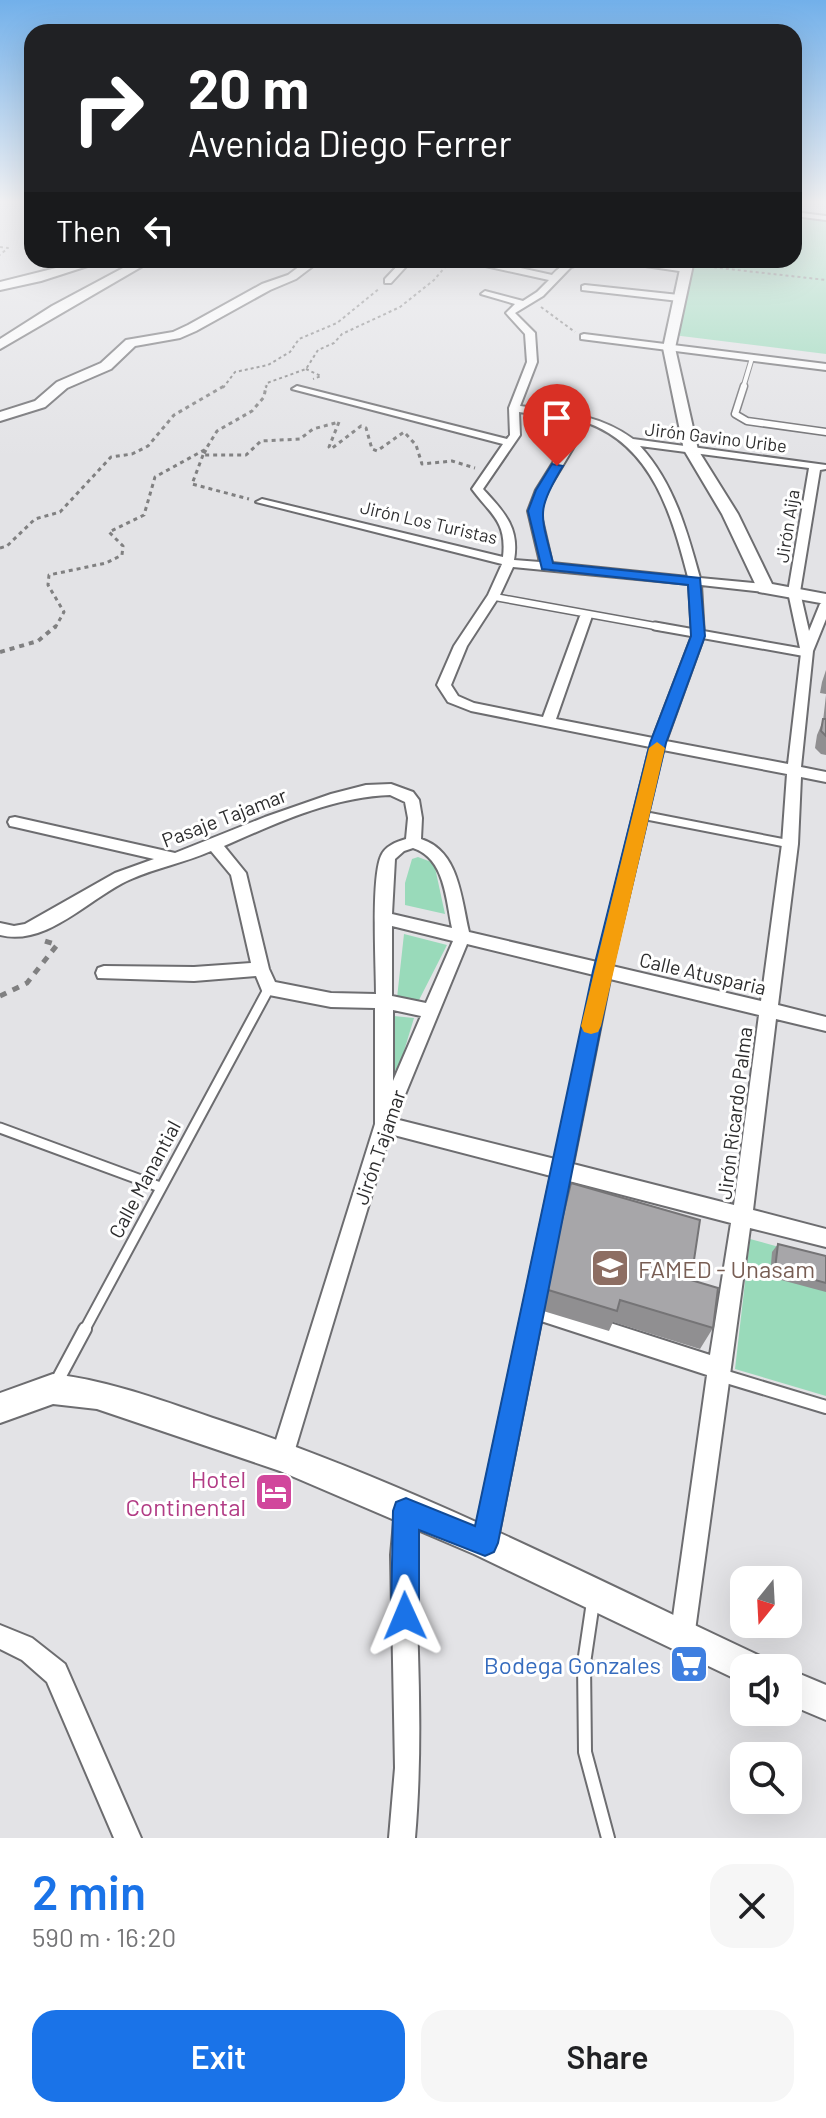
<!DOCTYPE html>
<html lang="en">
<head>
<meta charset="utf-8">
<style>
  body { margin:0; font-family:Barlow,sans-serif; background:#f6f6f6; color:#202124; height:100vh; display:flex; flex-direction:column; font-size:30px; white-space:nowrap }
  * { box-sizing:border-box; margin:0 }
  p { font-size:26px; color:#757577 }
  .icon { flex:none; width:44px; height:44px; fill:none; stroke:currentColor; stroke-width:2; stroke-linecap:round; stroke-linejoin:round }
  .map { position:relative; height:1838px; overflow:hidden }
  .drawer { display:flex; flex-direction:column; background:#fff; flex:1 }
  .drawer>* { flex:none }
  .hud { position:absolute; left:24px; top:24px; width:778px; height:244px; border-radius:24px; box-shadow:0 8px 32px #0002; background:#202124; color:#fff; overflow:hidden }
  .needle { width:52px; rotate:198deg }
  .fabs { position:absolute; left:730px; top:1566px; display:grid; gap:16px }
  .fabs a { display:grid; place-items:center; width:72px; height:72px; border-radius:16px; background:#fff; box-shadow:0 8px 32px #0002; font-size:40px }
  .pin { position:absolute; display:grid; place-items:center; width:68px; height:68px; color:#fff; margin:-82px -34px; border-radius:50% 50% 50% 0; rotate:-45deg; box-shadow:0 0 8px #0007 }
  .pin .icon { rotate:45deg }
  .me { position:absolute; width:88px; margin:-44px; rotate:359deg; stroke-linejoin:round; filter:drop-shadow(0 0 6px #0008) }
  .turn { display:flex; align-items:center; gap:28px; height:168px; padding:0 32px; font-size:36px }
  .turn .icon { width:104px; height:104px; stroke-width:2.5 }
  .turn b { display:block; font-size:56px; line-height:68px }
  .then { display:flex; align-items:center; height:76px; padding:0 32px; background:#0003; gap:16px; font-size:30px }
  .round { display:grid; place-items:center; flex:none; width:84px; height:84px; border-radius:24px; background:#f6f6f6 }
  .headline { display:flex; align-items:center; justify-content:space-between; height:136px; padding:0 32px }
  h1 { font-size:48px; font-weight:600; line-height:60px; color:#1a73e8 }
  .cta { display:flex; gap:16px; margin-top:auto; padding:16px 32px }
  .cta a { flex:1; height:92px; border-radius:24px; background:#1a73e8; color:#fff; font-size:32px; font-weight:600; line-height:92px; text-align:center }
  .cta a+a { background:#f6f6f6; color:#202124 }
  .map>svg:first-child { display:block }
</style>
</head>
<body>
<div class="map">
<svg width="826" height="1838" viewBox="0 0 826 1838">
  <rect width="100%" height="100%" fill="#e3e3e6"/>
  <path fill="#99daba" d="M 794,216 L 826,219 L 826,354 L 673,335 L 692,260 L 794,260 Z
    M 418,857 L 434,863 L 445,914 L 405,905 L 405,883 L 412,859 Z
    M 404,934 L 447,945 L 419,1000 L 397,998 Z
    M 394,1016 L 414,1018 L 398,1071 L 392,1070 Z
    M 750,1239 L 826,1260 L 826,1396 L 735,1369 Z"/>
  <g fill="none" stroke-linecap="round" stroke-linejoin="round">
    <g stroke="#6d6d70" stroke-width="6">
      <path id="service-far4" d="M 743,388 L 752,358"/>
    </g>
    <g stroke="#6d6d70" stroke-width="9">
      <path id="service-far3" d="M 744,386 L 735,414 L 747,421 L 826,432
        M 495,597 L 666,628"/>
    </g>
    <g stroke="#6d6d70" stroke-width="11">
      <path id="service-far2" d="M 655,626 L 807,653
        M 642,815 L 790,844"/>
    </g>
    <g stroke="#6d6d70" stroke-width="13">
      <path id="service-far1" d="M 0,1128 L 160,1187
        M 84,1331 L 269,988"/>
    </g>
    <g stroke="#6d6d70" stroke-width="16">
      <path id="service" d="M 720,1375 L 826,1407
        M 55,1385 L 85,1329
        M 593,1602 L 584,1663 L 585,1752 L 608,1838"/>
    </g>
    <g stroke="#6d6d70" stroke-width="4">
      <path id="minor" d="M 794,212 L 826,216 L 826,220 L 794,216 Z
        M 403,260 L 412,260 L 391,283 L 385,283 L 385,279 Z
        M 484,260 L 552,275 C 565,261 576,260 594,260 L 571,267 L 543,296 L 515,313 L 535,333 L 537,362 L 520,406 C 560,411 599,414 633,439 L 826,465 L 826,469 L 820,470 L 800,592 L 809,631 L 820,604 L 826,600 L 826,619 L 813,651 L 801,767 L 826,772 L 826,782 L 801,777 L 798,844 L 778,1005 L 826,1017 L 826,1031 L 776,1019 L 753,1210 L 826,1229 L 826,1247 L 750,1228 L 694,1638 L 691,1647 L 682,1650 L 673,1647 L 670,1638 L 707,1375 L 541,1321 L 497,1543 L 493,1551 L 485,1555 L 477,1551 L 473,1543 L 551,1176 L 390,1134 L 293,1456 L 290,1464 L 282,1467 L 274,1464 L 271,1456 L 375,1124 L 375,1008 L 331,1007 L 269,995 L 263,993 L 256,976 L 194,981 L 98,978 L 96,973 L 98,968 L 104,966 L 194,967 L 251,963 L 231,875 L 211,851 C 184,863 155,868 129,880 C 89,898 47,947 0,935 L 0,923 L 14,926 L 25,924 L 115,873 L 154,859 L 15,827 L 10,826 L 8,822 L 10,818 L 15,817 L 175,853 L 265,817 L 331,794 L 366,785 L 391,784 L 413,792 L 419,800 L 422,818 L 421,839 C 459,851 461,898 469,932 L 597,962 L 650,747 L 471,711 L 448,702 L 437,685 L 454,646 L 488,595 L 502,564 L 256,502 L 262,499 L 503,557 C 507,521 491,515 472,489 L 503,444 L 292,389 L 297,386 L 507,439 L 510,435 L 509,408 L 527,362 L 525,334 L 506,313 L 515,304 L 481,294 L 485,291 L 523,301 L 537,292 L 549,280 L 481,265 L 481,261 ZM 519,412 L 579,421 L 536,490 L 528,511 L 540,562 L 514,560 C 520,527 503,511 483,489 L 520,435 ZM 588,423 C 653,447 672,516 688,577 L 552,563 L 540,511 L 548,490 ZM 640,446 L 809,468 L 788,592 L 801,653 L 788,764 L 666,741 L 704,636 L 701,585 L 765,592 L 771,588 L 765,584 L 700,578 C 687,531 674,483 640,446 ZM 513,567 L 689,584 L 692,636 L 653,738 L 556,719 L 592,616 L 586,612 L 580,616 L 543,717 L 474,703 L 458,696 L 451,685 L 467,646 L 500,595 ZM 663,750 L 787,774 L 782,844 L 761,1001 L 612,966 ZM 390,795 L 405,802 L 408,818 L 406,839 C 396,842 385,846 381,856 C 371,879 376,964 376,994 L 331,993 L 275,982 L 269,969 L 246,873 L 224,846 C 277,823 332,797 390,795 ZM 413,848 C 445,858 446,900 452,928 L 392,914 L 395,859 L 404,851 ZM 392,926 L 453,941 L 426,1003 L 392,996 ZM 467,944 L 594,975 L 555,1159 L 395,1119 ZM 610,979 L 759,1015 L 734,1205 L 573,1164 ZM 393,1010 L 421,1016 L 393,1081 ZM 569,1181 L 731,1223 L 710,1355 L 545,1302 Z
        M 605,260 L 630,260 L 690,269 L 686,272 Z
        M 585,285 L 679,295 L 683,298 L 679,301 L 582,290 L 582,286 Z
        M 584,334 L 826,364 L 826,370 L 581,339 L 581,335 Z
        M 406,1500 L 414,1503 C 421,1521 414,1544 415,1563 C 418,1655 423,1746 415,1838 L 389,1838 L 395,1768 L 391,1555 L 395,1511 L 398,1503 Z
        M 0,1625 L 32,1638 L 65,1664 L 141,1838 L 114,1838 L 47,1682 L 22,1660 L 0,1649 Z"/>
    </g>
    <g stroke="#6d6d70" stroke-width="4">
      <path id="tertiary" d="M 88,260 L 106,260 L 41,281 L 0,290 L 0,282 Z
        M 138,260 L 153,260 L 0,349 L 0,339 L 52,306 Z
        M 308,260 L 321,260 L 296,279 L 270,290 L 196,331 L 180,338 L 135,346 L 111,369 L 67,388 L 45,407 L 0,421 L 0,412 L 35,401 L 57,382 L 101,363 L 126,340 L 173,332 L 188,325 L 262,284 L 288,275 Z
        M 682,260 L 694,260 L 675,348 L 698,450 L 738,514 L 772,584 L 826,594 L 826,604 L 759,592 L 722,514 L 684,450 L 663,348 Z
        M 53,1374 C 112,1381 166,1402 222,1421 C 407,1482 583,1573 760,1656 L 765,1668 L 744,1668 L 744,1683 L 474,1554 L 280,1471 L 97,1409 L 53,1404 L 0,1423 L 0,1393 Z
        M 788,1669 L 826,1685 L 826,1720 L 788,1704 Z"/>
    </g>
    <path stroke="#808081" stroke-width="2" stroke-dasharray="3 3" stroke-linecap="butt" d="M 0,247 L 8,248 L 0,255
      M 702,266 L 826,280
      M 541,307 L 575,332
      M 306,369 L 321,376 L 313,379
      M 223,388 L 235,372 L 268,365 L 290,352 L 299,339 L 337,323 L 380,288
      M 266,388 L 267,383 L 306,369 L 318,350 L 334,343 L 342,334 L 400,307 L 434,280 L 451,260"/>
    <path stroke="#808081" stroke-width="3" stroke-dasharray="4 4" stroke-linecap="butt" d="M 339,422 L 329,447 L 331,449 L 361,426 L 366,428 L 372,449 L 377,451 L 404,432 L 416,445 L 422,464 L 452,461 L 475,468
      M 206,450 L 203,455 L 246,455 L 261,441 L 300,439 L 313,429 L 339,422
      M 203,455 L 192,484 L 249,499
      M 0,548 L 7,546 L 35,519 L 60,512 L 111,457 L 132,454 L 148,446 L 174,415 L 224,386
      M 55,628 L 64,612 L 48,585 L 49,575 L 106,563 L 122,555 L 123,546 L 109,532 L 144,515 L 155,477 L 206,449 L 217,431 L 252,411 L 264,397 L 266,386"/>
    <path stroke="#808081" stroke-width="4" stroke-dasharray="5 5" stroke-linecap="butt" d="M 0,652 L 38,641 L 56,626"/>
    <path stroke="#808081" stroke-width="5" stroke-dasharray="7 7" stroke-linecap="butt" d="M 0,996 L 27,983 L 57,945 L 42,940"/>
    <use href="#service-far4" stroke="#fff" stroke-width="4"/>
    <use href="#service-far3" stroke="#fff" stroke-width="6"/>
    <use href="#service-far2" stroke="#fff" stroke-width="7"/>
    <use href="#service-far1" stroke="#fff" stroke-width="9"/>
    <use href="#service" stroke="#fff" stroke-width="12"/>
    <use href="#minor" fill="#fff" fill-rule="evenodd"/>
    <use href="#tertiary" fill="#fff" fill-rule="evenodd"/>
  </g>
  <path fill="#908f91" d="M 826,670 L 826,694 L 820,693 L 822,682 Z
    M 826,695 L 826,755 L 821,754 L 815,748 L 817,735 L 823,721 Z
    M 571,1183 L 713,1328 L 700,1349 L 613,1322 L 609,1331 L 540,1310 Z
    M 778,1244 L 826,1256 L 826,1292 L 770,1277 L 772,1252 Z"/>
  <path fill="#a7a6a9" stroke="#757476" stroke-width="2" d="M 823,719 L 826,719 L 826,736 L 821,731 Z
    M 571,1183 L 700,1220 L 691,1280 L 718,1288 L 713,1328 L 620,1300 L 617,1311 L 545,1289 Z
    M 778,1244 L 826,1256 L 826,1283 L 775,1269 Z"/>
  <linearGradient id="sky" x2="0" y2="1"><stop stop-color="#72b0ea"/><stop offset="0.44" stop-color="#f2f2f4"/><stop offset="1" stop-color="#f2f2f4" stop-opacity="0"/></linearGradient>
  <rect width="826" height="458" fill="url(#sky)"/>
  <path fill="#1a73e8" stroke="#114b97" stroke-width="2" d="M 552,464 L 563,466 C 535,512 541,514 553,563 L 700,578 L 705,636 L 666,743 L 612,971 L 498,1543 L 494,1552 L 485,1556 L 419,1530 L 419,1616 L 414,1625 L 405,1630 L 395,1625 L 391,1616 L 393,1511 L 396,1502 L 406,1498 L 475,1526 L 593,971 L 650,743 L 691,636 L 688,585 L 542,569 L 528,511 L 536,490 Z"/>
  <path fill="#f59e0b" d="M 657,742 L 665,748 L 601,1026 L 598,1032 L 591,1034 L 584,1032 L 581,1026 L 649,748 Z"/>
  <defs>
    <g id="university-square" transform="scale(2)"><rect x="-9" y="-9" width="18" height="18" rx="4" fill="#8d6e63" stroke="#fff"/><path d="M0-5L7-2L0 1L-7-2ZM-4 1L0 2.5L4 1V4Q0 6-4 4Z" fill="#fff"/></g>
    <g id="hotel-square" transform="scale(2)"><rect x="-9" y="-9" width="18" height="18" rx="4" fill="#d1479c" stroke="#fff"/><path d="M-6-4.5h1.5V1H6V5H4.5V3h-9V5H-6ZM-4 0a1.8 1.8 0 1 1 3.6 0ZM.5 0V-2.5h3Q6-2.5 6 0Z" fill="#fff"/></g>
    <g id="supermarket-square" transform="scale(2)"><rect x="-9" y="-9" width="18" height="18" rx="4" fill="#3f7fe0" stroke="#fff"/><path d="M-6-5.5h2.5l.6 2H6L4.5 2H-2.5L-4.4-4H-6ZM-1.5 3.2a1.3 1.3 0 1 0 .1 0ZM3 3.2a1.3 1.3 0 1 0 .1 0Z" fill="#fff"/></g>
  </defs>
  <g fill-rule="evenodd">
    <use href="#university-square" x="610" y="1268"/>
    <use href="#hotel-square" x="274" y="1492"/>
    <use href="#supermarket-square" x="689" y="1664"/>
  </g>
  <g text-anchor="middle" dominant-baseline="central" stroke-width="6" stroke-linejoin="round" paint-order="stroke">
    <g font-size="18" fill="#2d2d2e" stroke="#fff">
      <text transform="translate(716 437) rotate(7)">Jirón Gavino Uribe</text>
      <text transform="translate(429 522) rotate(13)">Jirón Los Turistas</text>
      <text transform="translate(787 526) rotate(-81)">Jirón Aija</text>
    </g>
    <g font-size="20" fill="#2d2d2e" stroke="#fff">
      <text transform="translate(224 817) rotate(-21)">Pasaje Tajamar</text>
      <text transform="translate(703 973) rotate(13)">Calle Atusparia</text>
      <text transform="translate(734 1113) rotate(-83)">Jirón Ricardo Palma</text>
      <text transform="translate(379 1147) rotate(-71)">Jirón Tajamar</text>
      <text transform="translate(144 1179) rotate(-62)">Calle Manantial</text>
    </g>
    <g font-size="24" fill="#785e54" stroke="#fff" text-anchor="start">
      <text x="638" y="1268">FAMED - Unasam</text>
    </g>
    <g font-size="24" fill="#b23c85" stroke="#fff" text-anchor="end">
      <text x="246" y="1478">Hotel<tspan x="246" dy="28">Continental</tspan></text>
    </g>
    <g font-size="24" fill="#366cbe" stroke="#fff" text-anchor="end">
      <text x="661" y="1664">Bodega Gonzales</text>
    </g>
  </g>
</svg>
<div class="fabs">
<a><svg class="needle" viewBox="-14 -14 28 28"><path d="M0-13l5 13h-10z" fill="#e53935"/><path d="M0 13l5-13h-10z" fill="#757577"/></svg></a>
<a><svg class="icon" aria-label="sound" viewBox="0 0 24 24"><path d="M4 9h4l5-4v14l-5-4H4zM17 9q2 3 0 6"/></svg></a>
<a><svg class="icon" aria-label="search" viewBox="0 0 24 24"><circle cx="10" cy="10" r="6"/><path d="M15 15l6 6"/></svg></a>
</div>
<div class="pin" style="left:557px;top:466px;background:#d93025"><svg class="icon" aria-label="arrive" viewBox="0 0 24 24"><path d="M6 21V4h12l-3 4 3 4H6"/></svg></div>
<svg class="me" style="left:405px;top:1616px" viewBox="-20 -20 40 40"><path d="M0-17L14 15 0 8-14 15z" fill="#1a73e8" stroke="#fff" stroke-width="4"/></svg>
<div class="hud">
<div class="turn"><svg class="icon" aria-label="right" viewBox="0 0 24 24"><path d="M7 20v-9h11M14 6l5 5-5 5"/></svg><div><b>20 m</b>Avenida Diego Ferrer</div></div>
<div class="then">Then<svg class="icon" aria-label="left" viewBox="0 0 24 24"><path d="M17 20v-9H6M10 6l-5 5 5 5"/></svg></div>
</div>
</div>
<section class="drawer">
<div class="headline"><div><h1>2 min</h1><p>590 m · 16:20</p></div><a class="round"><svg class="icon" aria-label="close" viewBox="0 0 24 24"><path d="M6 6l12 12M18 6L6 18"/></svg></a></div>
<div class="cta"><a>Exit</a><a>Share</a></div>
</section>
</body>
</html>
